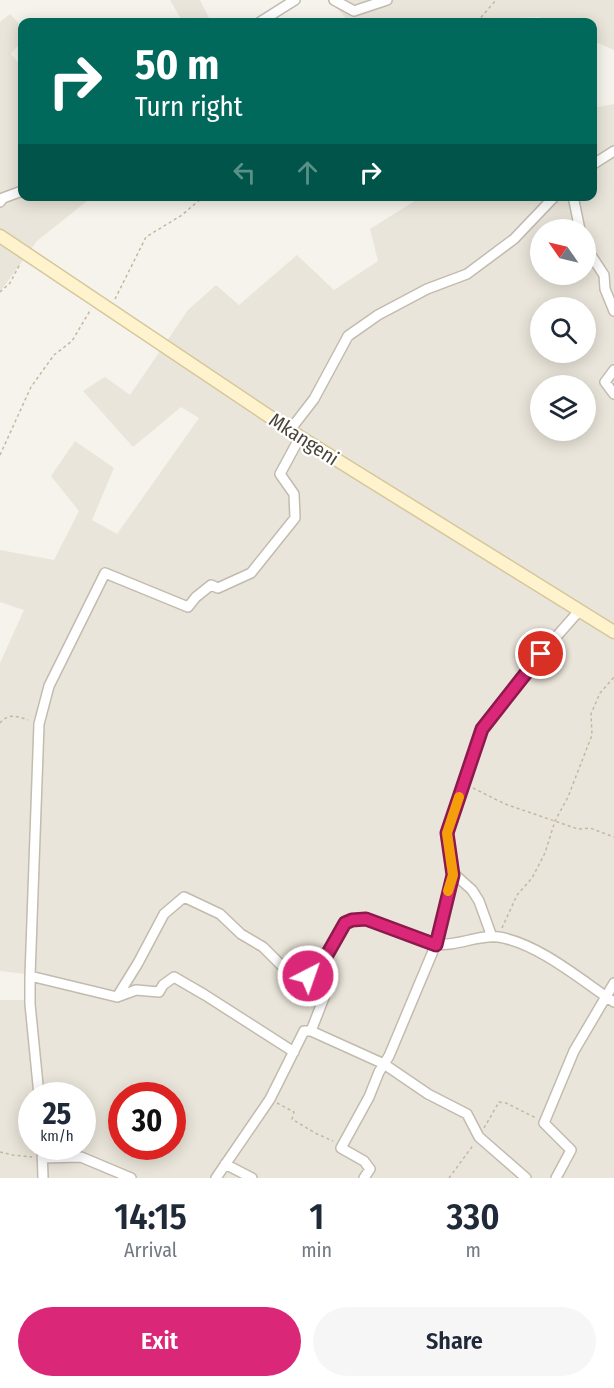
<!DOCTYPE html>
<html lang="en">
<head>
<meta charset="utf-8">
<style>
  body { margin:0; font-family:"Fira Sans Condensed",sans-serif; background:#f6f6f7; color:#1f2937; height:100vh; display:flex; flex-direction:column; font-size:22px; white-space:nowrap }
  * { box-sizing:border-box; margin:0 }
  p { font-size:20px; color:#747a83 }
  .icon { flex:none; width:33px; height:33px; fill:none; stroke:currentColor; stroke-width:2; stroke-linecap:round; stroke-linejoin:round }
  .map { position:relative; height:1178px; overflow:hidden }
  .side { display:flex; flex-direction:column; background:#fff; flex:1 }
  .side>* { flex:none }
  .banner { position:absolute; left:18px; top:18px; width:579px; height:183px; border-radius:12px; box-shadow:0 3px 15px #0003; background:#00695c; color:#fff; overflow:hidden }
  .needle { width:39px; rotate:304deg }
  .fabs { position:absolute; left:530px; top:219px; display:grid; gap:12px }
  .fabs a { display:grid; place-items:center; width:66px; height:66px; border-radius:50%; background:#fff; box-shadow:0 3px 15px #0003; font-size:30px }
  .speed { position:absolute; left:18px; top:1082px; display:flex; gap:12px; font-size:30px; font-weight:700; text-align:center }
  .speed>* { display:grid; place-content:center; width:78px; height:78px; border-radius:50%; background:#fff; box-shadow:0 3px 15px #0003; line-height:1 }
  .speed small { font-size:15px; font-weight:400 }
  .speed .limit { border:9px solid #d22; background:#fff; color:#111 }
  .pin { position:absolute; display:grid; place-items:center; width:51px; height:51px; color:#fff; margin:-26px; border:3px solid #fff; border-radius:50%; box-shadow:0 2px 6px #0007 }
  .me { position:absolute; width:66px; margin:-33px; rotate:41deg; stroke-linejoin:round; filter:drop-shadow(0 0 4px #0008) }
  .turn { display:flex; align-items:center; gap:21px; height:126px; padding:0 18px; font-size:27px }
  .turn .icon { width:78px; height:78px; stroke-width:2.5 }
  .turn b { display:block; font-size:42px; line-height:51px }
  .lanes { display:flex; align-items:center; height:57px; padding:0 18px; background:#0003; justify-content:center; gap:30px; direction:ltr }
  .lanes .off { opacity:.35 }
  .eta { display:flex; justify-content:space-evenly; align-items:center; height:102px; text-align:center }
  .eta b { font-size:36px; font-weight:600; line-height:42px }
  .primary-button { display:flex; gap:12px; margin-top:auto; padding:12px 18px }
  .primary-button a { flex:1; height:69px; border-radius:36px; background:#db2777; color:#fff; font-size:24px; font-weight:600; line-height:69px; text-align:center }
  .primary-button a+a { background:#f6f6f7; color:#1f2937 }
  .map>svg:first-child { display:block }
</style>
</head>
<body>
<div class="map">
<svg width="614" height="1178" viewBox="0 0 614 1178">
  <rect width="100%" height="100%" fill="#f6f3ec"/>
  <path fill="#eae5da" fill-rule="evenodd" d="M 170,0 L 200,0 L 211,22 L 181,22 L 182,21 Z
    M 342,0 L 614,0 L 614,50 L 593,41 L 592,22 L 551,22 L 539,17 L 410,22 L 349,22 L 335,6 Z
    M 10,14 L 22,27 L 22,41 L 11,54 L 22,67 L 22,196 L 92,197 L 37,241 L 0,292 L 0,22 Z
    M 614,104 L 614,1178 L 0,1178 L 0,1000 L 27,1000 L 25,974 L 0,971 L 0,663 L 24,610 L 0,602 L 0,550 L 54,560 L 79,511 L 51,476 L 75,441 L 114,468 L 92,520 L 117,534 L 199,418 L 181,407 L 133,447 L 83,391 L 105,377 L 130,395 L 188,310 L 216,285 L 239,305 L 297,255 L 334,290 L 378,261 L 370,229 L 421,197 L 592,196 L 593,105 L 598,107 ZM 540,230 L 585,230 L 585,274 L 540,274 ZM 540,308 L 585,308 L 585,352 L 540,352 ZM 540,386 L 585,386 L 585,430 L 540,430 ZM 32,1095 L 82,1095 L 82,1146 L 32,1146 ZM 122,1095 L 172,1095 L 172,1146 L 122,1146 Z"/>
  <g fill="none" stroke-linecap="round" stroke-linejoin="round">
    <g stroke="#c2bbae" stroke-width="12">
      <path id="street" d="M 334,0 L 354,11 L 387,0
        M 260,22 L 295,0
        M 592,165 L 614,151
        M 573,196 L 580,230
        M 0,202 L 3,198 L 22,191
        M 585,246 L 604,275 L 605,289 L 614,311
        M 614,370 L 605,382 L 614,394
        M 290,430 L 314,399 L 348,336 L 378,315 L 427,289 L 467,274 L 514,239 L 555,196
        M 452,872 L 472,890 L 479,901 L 492,937
        M 30,976 L 117,997 L 136,990 L 159,992 L 163,985 L 174,977 L 205,995 L 294,1052
        M 117,997 L 138,963 L 164,914 L 184,897 L 220,914 L 241,934 L 263,947 L 284,968 L 308,976 L 315,976 L 345,923 C 374,911 407,941 436,944 C 457,947 478,934 499,937 C 539,944 581,980 614,1002
        M 311,1031 L 325,995 L 315,976
        M 39,1095 L 30,1004 L 30,976 L 39,724 L 49,686 L 105,573 L 188,607 L 196,597 L 211,585 L 218,588 L 251,573 L 295,518 L 294,494 L 280,474 L 300,437
        M 42,1146 L 43,1178
        M 43,1158 L 81,1157 L 131,1178
        M 225,1164 L 252,1178
        M 216,1178 L 270,1099 L 304,1031 L 311,1031 L 384,1064 L 428,1094 L 467,1114 L 479,1137 L 526,1178
        M 364,1178 L 370,1169 L 364,1161 L 341,1148 L 369,1097 L 379,1072 L 389,1056 L 436,944 L 453,875 L 447,833 L 482,729 L 541,654 L 579,611
        M 556,1178 L 571,1150 L 544,1123 L 574,1051 L 614,983"/>
    </g>
    <g stroke="#d6c79b" stroke-width="15">
      <path id="secondary" d="M 0,236 L 300,437 L 614,632"/>
    </g>
    <path stroke="#c4b79f" stroke-width="1.5" stroke-dasharray="3 3" stroke-linecap="butt" d="M 477,22 L 496,0
      M 0,292 L 10,283 L 20,264
      M 115,299 L 146,237 L 182,215 L 204,196
      M 0,455 L 31,387 L 54,355 L 72,341 L 91,309
      M 0,723 C 8,713 18,716 28,720
      M 473,788 L 505,804 L 578,829 L 590,828 L 614,837
      M 502,928 L 517,895 L 532,878 L 545,853 L 555,821 L 568,797 L 592,735 L 591,714 L 600,693 L 614,677
      M 277,1103 L 294,1112 L 292,1119 L 315,1133 L 333,1141
      M 484,1128 L 499,1102 L 506,1103 L 536,1118
      M 0,1152 L 13,1155 L 32,1157
      M 449,1178 L 474,1144"/>
    <use href="#street" stroke="#fff" stroke-width="9"/>
    <use href="#secondary" stroke="#fff3cd" stroke-width="12"/>
  </g>
  <g fill="none" stroke-linecap="round" stroke-linejoin="round">
    <g stroke="#8e194d" stroke-width="15">
      <path id="route" d="M 308,976 L 315,976 L 345,923 L 352,920 L 366,919 L 436,945 L 453,875 L 447,833 L 482,729 L 541,654"/>
    </g>
    <use href="#route" stroke="#db2777" stroke-width="10"/>
    <path stroke="#f59e0b" stroke-width="10" d="M 448,891 L 453,875 L 447,833 L 459,797"/>
  </g>
  <g text-anchor="middle" dominant-baseline="central" stroke-width="4.5" stroke-linejoin="round" paint-order="stroke">
    <g font-size="20" fill="#4b4439" stroke="#fff">
      <text transform="translate(304 439) rotate(33)">Mkangeni</text>
    </g>
  </g>
</svg>
<div class="fabs">
<a><svg class="needle" viewBox="-14 -14 28 28"><path d="M0-13l5 13h-10z" fill="#e53935"/><path d="M0 13l5-13h-10z" fill="#747a83"/></svg></a>
<a><svg class="icon" aria-label="search" viewBox="0 0 24 24"><circle cx="10" cy="10" r="6"/><path d="M15 15l6 6"/></svg></a>
<a><svg class="icon" aria-label="layers" viewBox="0 0 24 24"><path d="M12 4l9 5-9 5-9-5zM3 14l9 5 9-5"/></svg></a>
</div>
<div class="speed"><div>25<small>km/h</small></div><div class="limit">30</div></div>
<div class="pin" style="left:541px;top:654px;background:#d93025"><svg class="icon" aria-label="arrive" viewBox="0 0 24 24"><path d="M6 21V4h12l-3 4 3 4H6"/></svg></div>
<svg class="me" style="left:308px;top:976px" viewBox="-20 -20 40 40"><circle r="17" fill="#db2777" stroke="#fff" stroke-width="3"/><path d="M0-11L8 9 0 5-8 9z" fill="#fff"/></svg>
<div class="banner">
<div class="turn"><svg class="icon" aria-label="right" viewBox="0 0 24 24"><path d="M7 20v-9h11M14 6l5 5-5 5"/></svg><div><b>50 m</b>Turn right</div></div>
<div class="lanes"><svg class="icon off" aria-label="left" viewBox="0 0 24 24"><path d="M17 20v-9H6M10 6l-5 5 5 5"/></svg><svg class="icon off" aria-label="ahead" viewBox="0 0 24 24"><path d="M12 20V5M6 11l6-6 6 6"/></svg><svg class="icon" aria-label="right" viewBox="0 0 24 24"><path d="M7 20v-9h11M14 6l5 5-5 5"/></svg></div>
</div>
</div>
<section class="side">
<div class="eta">
<div><b>14:15</b><p>Arrival</p></div>
<div><b>1</b><p>min</p></div>
<div><b>330</b><p>m</p></div>
</div>
<div class="primary-button"><a>Exit</a><a>Share</a></div>
</section>
</body>
</html>
